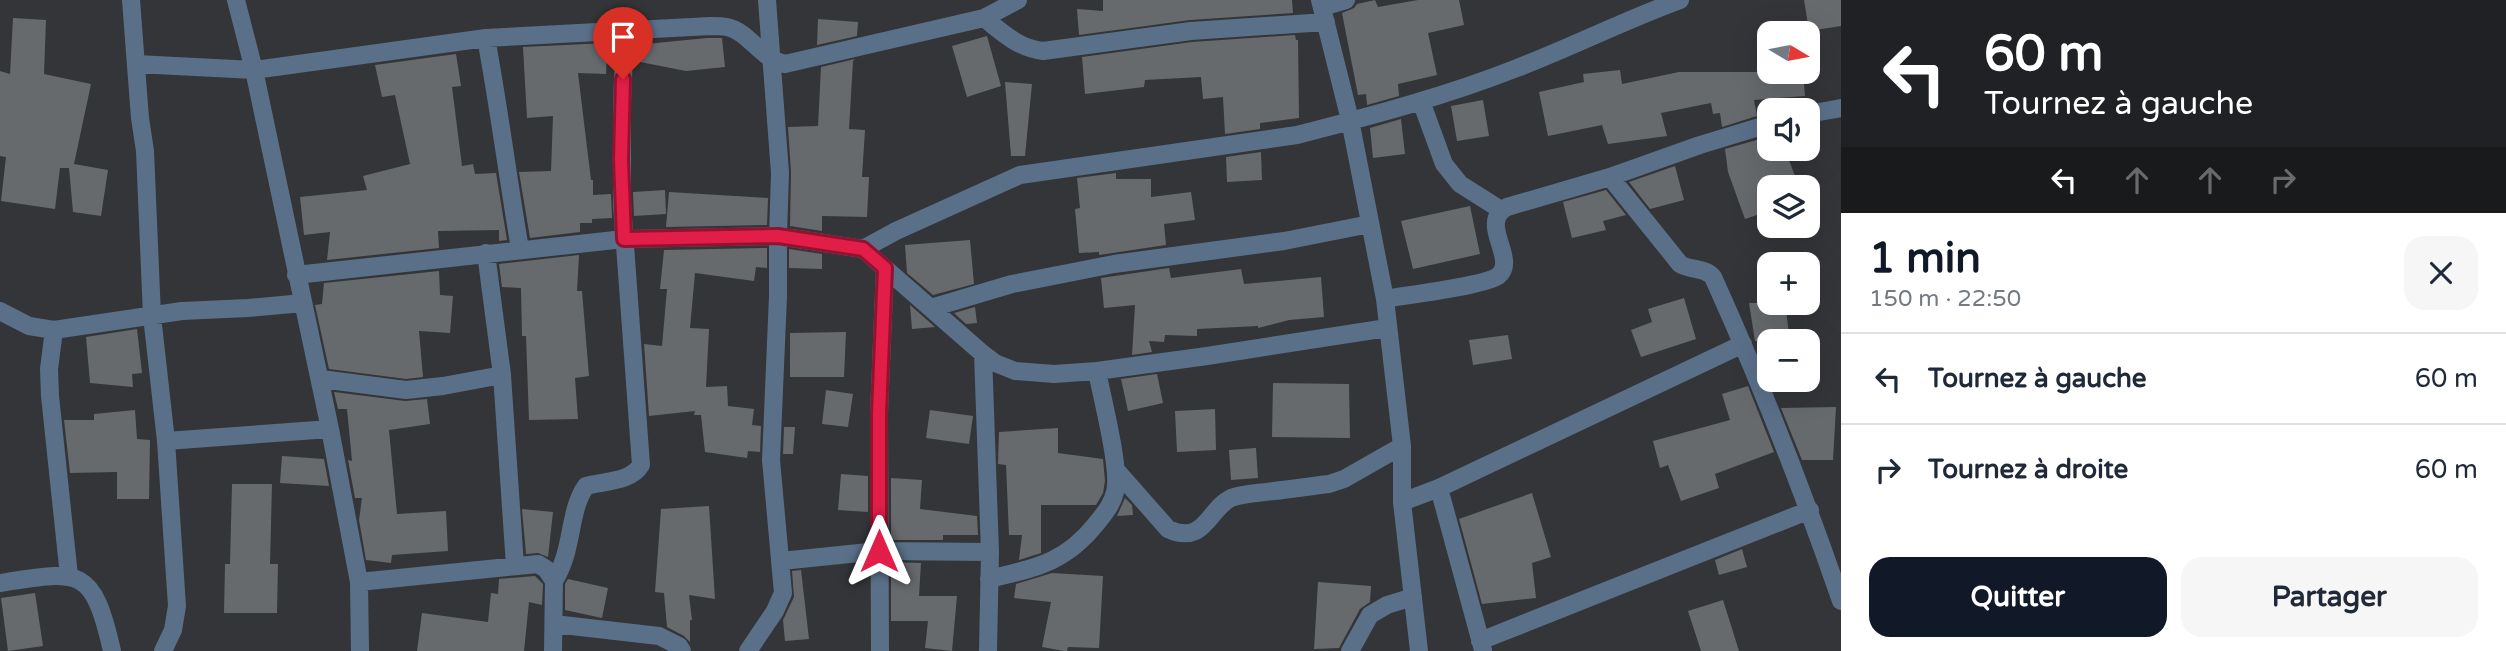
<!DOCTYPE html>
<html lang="fr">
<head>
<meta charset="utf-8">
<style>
  body { margin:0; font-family:"Varela Round",sans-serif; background:#f6f6f7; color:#1f2937; height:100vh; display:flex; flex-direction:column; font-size:26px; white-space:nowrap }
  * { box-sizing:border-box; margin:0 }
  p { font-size:23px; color:#747a83 }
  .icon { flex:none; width:38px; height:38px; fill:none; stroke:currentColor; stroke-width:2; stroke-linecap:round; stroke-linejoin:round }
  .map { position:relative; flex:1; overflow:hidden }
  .drawer { display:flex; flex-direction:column; background:#fff; width:665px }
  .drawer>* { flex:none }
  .hud { background:#202124; color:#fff; overflow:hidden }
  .needle { width:46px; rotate:100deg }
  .tools { position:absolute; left:1757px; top:21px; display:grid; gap:14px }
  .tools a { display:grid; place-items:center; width:63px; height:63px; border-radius:14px; background:#fff; box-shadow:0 7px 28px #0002; font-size:35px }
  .pin { position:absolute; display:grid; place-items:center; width:60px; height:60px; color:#fff; margin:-72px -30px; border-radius:50% 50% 50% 0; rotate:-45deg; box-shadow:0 0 7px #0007 }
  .pin .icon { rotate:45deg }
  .me { position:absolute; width:77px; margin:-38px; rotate:0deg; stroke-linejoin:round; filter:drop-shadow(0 0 5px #0008) }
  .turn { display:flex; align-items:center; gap:24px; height:147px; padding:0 28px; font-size:32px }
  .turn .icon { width:91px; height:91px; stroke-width:2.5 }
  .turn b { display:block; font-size:49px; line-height:60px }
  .lanes { display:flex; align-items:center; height:66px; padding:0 28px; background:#0003; justify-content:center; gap:35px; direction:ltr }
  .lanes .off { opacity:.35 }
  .round { display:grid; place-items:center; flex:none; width:74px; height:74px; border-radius:21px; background:#f6f6f7 }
  .headline { display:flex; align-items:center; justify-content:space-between; height:119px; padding:0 28px }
  h1 { font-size:42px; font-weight:700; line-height:52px; color:#111827 }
  .cta { display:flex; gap:14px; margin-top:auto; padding:14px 28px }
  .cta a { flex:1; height:80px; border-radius:21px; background:#111827; color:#fff; font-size:28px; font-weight:700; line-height:80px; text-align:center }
  .cta a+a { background:#f6f6f7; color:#1f2937 }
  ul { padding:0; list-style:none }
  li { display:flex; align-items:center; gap:21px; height:91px; padding:0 28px; border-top:2px solid #e0e1e3 }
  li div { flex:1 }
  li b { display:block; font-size:26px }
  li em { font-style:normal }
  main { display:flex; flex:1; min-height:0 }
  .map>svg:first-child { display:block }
</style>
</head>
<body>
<main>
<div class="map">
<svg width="1841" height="651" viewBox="0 0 1841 651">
  <rect width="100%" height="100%" fill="#333538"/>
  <path fill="#676a6d" d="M 1103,0 L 1292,0 L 1293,13 L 1190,20 L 1079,35 L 1077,9 L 1103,11 Z
    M 1375,0 L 1378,7 L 1418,0 L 1459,0 L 1464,25 L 1428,33 L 1437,75 L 1398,84 L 1399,96 L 1367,105 L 1366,94 L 1358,95 L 1342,13 L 1354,8 L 1357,4 Z
    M 1804,0 L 1841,0 L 1841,26 L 1809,31 Z
    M 13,18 L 46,20 L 44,74 L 91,84 L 74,164 L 108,170 L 101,216 L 73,212 L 69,168 L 60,168 L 55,209 L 1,201 L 6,157 L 0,156 L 0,71 L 10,74 Z
    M 818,19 L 858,22 L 857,36 L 817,45 Z
    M 1295,35 L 1296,40 L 1298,40 L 1299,118 L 1260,123 L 1260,129 L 1225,134 L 1223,97 L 1203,99 L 1201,77 L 1145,80 L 1144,87 L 1085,94 L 1082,57 L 1192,42 Z
    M 987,36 L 1001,86 L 967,97 L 952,46 Z
    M 707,38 L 722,38 L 725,67 L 686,71 L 635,61 L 636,45 Z
    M 607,43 L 607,48 L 613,48 L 613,57 L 607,56 L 606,74 L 578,73 L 591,180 L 593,180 L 593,195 L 611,194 L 612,218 L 592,219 L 592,223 L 580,223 L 580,232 L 530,238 L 519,172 L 551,171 L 553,116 L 527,118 L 523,47 Z
    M 456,54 L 461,86 L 452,87 L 462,166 L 473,164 L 475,174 L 496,173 L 507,240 L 499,241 L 499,230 L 438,231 L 439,248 L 327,260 L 330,232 L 304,235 L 300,197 L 367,190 L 363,176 L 410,164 L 395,95 L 382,97 L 375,65 Z
    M 855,59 L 853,61 L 849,129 L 865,130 L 862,177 L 869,177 L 867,217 L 822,216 L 822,231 L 790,226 L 791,172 L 788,127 L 818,126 L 821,67 Z
    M 1620,70 L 1622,84 L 1679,72 L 1803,72 L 1805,96 L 1754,100 L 1757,116 L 1722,127 L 1720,113 L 1713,114 L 1711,103 L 1661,113 L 1667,136 L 1608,144 L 1602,125 L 1548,136 L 1539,92 L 1584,82 L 1583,74 Z
    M 1005,82 L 1032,84 L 1025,156 L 1011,156 Z
    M 1483,100 L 1489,136 L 1457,141 L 1451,106 Z
    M 1401,119 L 1405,154 L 1373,158 L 1370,128 Z
    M 1760,139 L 1762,149 L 1785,149 L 1799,187 L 1769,187 L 1769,211 L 1745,219 L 1728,172 L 1725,149 Z
    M 1261,152 L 1262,180 L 1227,182 L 1226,157 Z
    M 1675,166 L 1684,200 L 1650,209 L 1629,182 Z
    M 1116,173 L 1116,179 L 1151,179 L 1151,197 L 1191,192 L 1195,220 L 1164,224 L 1166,245 L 1099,255 L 1099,252 L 1079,253 L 1075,209 L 1080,208 L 1077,178 Z
    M 665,190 L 666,214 L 634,216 L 633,192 Z
    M 1606,190 L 1626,215 L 1603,221 L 1606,230 L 1572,238 L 1563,202 Z
    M 669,192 L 768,198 L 767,225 L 666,227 Z
    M 1470,206 L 1480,254 L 1413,269 L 1401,221 Z
    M 970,240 L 974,284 L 933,295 L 907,273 L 905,245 Z
    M 767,248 L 767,268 L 756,267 L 754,281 L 695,273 L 690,328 L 709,329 L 706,387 L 727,386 L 728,406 L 754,409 L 752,425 L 761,426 L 760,452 L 748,451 L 747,458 L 705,452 L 701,415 L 694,415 L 695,411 L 649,416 L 644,344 L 662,346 L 667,289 L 660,289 L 664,250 Z
    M 789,249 L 822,254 L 822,269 L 789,268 Z
    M 579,255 L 577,291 L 582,291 L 589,376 L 575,378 L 578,419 L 529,420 L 526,336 L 522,336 L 521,288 L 502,287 L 499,264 Z
    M 1169,268 L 1171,278 L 1241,269 L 1244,284 L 1321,277 L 1324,317 L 1289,320 L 1258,328 L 1258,326 L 1197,329 L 1197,336 L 1165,335 L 1164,342 L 1149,341 L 1152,352 L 1132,355 L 1135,305 L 1104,308 L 1101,278 Z
    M 439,271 L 440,295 L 453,296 L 450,333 L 419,331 L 423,377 L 406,379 L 329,369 L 315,305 L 322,304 L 324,283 Z
    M 1684,298 L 1696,339 L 1641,357 L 1631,330 L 1652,322 L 1648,309 Z
    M 1749,303 L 1785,303 L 1790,341 L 1755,341 Z
    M 910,305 L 935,327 L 912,329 Z
    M 975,307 L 977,323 L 966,324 L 954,313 Z
    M 137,329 L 142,373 L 132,374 L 133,387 L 90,383 L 86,337 Z
    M 846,332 L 844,377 L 790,377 L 790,333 Z
    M 1508,335 L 1512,359 L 1473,365 L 1469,340 Z
    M 1157,374 L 1163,403 L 1128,411 L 1121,379 Z
    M 1273,383 L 1349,384 L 1350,438 L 1272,437 Z
    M 1748,386 L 1774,452 L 1715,474 L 1719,488 L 1681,501 L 1668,465 L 1660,468 L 1653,441 L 1730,420 L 1722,394 Z
    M 826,390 L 853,394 L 848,427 L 822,424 Z
    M 334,392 L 405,401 L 427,399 L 430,424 L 389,430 L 397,514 L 446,511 L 448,551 L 392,555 L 391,563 L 366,560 L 359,520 L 362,498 L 355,498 L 348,460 L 352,461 L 347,409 L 338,409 Z
    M 1836,407 L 1833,460 L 1802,460 L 1781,408 Z
    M 1215,409 L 1216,450 L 1177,452 L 1175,411 Z
    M 135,410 L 137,439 L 150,440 L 149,499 L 117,499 L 117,472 L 70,473 L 64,420 L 94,420 L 94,414 Z
    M 930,410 L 973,416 L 969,444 L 926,438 Z
    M 784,427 L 795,427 L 793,454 L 783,454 Z
    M 1058,428 L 1058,453 L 1103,459 L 1105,481 L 1103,493 L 1096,505 L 1041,505 L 1041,553 L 1019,560 L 1022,535 L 1009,535 L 1006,465 L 998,464 L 999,432 Z
    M 1256,448 L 1258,478 L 1231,480 L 1229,450 Z
    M 282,456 L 324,459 L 329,486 L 280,483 Z
    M 841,474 L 868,476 L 868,512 L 838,510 Z
    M 891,478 L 922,480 L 920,509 L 977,516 L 978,535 L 943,535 L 943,540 L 891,540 Z
    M 232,484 L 272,484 L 270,564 L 278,564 L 277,613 L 224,613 L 225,564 L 230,564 Z
    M 1532,493 L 1551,557 L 1532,563 L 1536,598 L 1482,604 L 1459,519 Z
    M 1125,498 L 1132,505 L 1133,515 L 1117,516 Z
    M 709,506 L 715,599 L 689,595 L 692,620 L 690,620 L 690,642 L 684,636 L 667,627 L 664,593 L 655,592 L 661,509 Z
    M 522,509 L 553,512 L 548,557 L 538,553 L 526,554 Z
    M 1742,549 L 1747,567 L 1719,575 L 1715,560 Z
    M 891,562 L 921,563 L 919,596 L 957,596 L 952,651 L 925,648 L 928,621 L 891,621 Z
    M 801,570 L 809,639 L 785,641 L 783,620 L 794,597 L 792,571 Z
    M 1052,573 L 1103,576 L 1099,648 L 1068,647 L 1067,651 L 1064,651 L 1042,647 L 1051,602 L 1014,598 L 1016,584 Z
    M 535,576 L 543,584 L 542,605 L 529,602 L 524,651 L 417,651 L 422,613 L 488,622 L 491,593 L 498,594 L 499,579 Z
    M 568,579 L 608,588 L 602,618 L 565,610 L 565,584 Z
    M 1318,582 L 1371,586 L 1370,602 L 1360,609 L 1339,648 L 1314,649 Z
    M 35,593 L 43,646 L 8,651 L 1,598 Z
    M 1723,600 L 1739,651 L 1701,651 L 1688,611 Z"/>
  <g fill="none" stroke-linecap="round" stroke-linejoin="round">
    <path stroke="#5a7089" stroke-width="18" d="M 131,0 L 140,118 L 145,151 L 152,316 L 166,441 L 177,606 L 173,630 L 163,651
      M 236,0 L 254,70 L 330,429 L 359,582 L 360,651
      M 767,0 L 780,173 L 778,236 L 863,249 L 896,231 L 1020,175 L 1297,135 C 1371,116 1446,96 1517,68 C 1572,47 1625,20 1680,0
      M 1320,0 L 1350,120 L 1385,299 L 1402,446 L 1402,502 L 1419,651
      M 1322,7 L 1346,0
      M 984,18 C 1003,33 1018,48 1043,51 L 1191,31 L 1326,22
      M 486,38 C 499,108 508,179 520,249
      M 136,64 L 254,70 L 486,38 L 710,26 C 715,26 722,26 727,27 C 750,32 759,58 785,64 L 984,18 L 1018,0
      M 1421,101 L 1444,164 L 1460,184 L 1501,210
      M 1808,114 L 1841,108
      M 1610,177 L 1680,264 C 1691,271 1705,267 1713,277 C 1761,383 1803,491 1841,601
      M 863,249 L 983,354 L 995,363 L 1015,371 L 1054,374 L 1097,371 L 1207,356 L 1387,328
      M 486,253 L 502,375 L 515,566
      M 296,275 L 624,239 L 778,236 L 778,296 L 771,460 L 783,593 L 775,611 L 748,651
      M 1385,299 C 1406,295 1484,286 1498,276 C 1519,259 1477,223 1507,207 L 1610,177 L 1700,145 L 1769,124
      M 931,308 L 1012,284 L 1114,264 L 1284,241 L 1370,224
      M 0,311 L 29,326 L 54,330 L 182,311 L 248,308 L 303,303
      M 54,330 L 49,369 L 50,396 L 69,576
      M 983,354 L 990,552 L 988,651
      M 321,379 L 406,390 L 443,386 L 502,375
      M 166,441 L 330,429
      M 1116,470 L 1168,529 C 1205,546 1208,509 1231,498 C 1243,493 1260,493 1274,491 C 1293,489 1311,486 1329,484 L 1344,479 L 1402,446
      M 1439,488 L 1483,650
      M 1402,502 L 1439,488 L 1743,344
      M 781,561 L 879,551 L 990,552
      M 989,579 C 1035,568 1065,563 1096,524 C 1104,514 1112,505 1115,492 C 1121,470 1102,398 1097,371
      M 554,581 C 574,550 568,511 586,486 C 604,481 631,482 641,465 L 622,204 L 622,103 L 625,31
      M 359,582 L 538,564 L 546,569 L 554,581 L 553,651
      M 0,583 C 81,570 93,567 112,651
      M 554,624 L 659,636 L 679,646 L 682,651
      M 1480,641 L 1810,510
      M 880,651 L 879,413 L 885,268
      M 1350,651 L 1370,615 L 1387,605 L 1413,597"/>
  </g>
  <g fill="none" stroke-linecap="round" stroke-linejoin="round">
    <g stroke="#92132f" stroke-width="18">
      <path id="route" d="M 623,79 L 621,159 L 624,239 L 778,236 L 863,249 L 885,268 L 879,413 L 879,551"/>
    </g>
    <use href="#route" stroke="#e11d48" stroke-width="12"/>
  </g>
</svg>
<div class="tools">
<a><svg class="needle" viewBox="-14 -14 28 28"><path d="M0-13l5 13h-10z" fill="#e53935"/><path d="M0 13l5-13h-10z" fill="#747a83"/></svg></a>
<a><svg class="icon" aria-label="sound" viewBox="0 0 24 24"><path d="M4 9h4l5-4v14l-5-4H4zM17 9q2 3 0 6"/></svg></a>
<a><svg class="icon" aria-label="layers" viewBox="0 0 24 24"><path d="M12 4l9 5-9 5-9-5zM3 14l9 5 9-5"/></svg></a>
<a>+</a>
<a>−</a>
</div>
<div class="pin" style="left:623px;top:79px;background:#d93025"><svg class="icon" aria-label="arrive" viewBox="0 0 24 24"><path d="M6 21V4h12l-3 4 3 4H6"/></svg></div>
<svg class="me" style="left:879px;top:551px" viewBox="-20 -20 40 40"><path d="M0-17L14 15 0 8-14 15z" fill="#e11d48" stroke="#fff" stroke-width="4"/></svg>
</div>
<section class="drawer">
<div class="hud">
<div class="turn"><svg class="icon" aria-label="left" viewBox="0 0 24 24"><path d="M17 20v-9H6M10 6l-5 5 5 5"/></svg><div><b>60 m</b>Tournez à gauche</div></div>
<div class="lanes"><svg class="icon" aria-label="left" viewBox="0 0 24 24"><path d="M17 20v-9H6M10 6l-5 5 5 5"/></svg><svg class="icon off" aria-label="ahead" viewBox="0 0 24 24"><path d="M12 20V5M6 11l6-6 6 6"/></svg><svg class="icon off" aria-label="ahead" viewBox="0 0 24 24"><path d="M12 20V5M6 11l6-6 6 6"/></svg><svg class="icon off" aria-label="right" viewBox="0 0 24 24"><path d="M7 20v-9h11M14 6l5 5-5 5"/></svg></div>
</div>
<div class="headline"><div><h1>1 min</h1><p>150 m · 22:50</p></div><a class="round"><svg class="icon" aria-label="close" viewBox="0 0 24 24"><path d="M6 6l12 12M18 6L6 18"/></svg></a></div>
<ul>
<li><svg class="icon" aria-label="left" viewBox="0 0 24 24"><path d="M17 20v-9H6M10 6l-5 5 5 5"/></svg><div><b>Tournez à gauche</b></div><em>60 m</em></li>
<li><svg class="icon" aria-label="right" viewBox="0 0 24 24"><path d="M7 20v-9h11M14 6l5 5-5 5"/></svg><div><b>Tournez à droite</b></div><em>60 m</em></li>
</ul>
<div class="cta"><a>Quitter</a><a>Partager</a></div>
</section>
</main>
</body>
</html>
